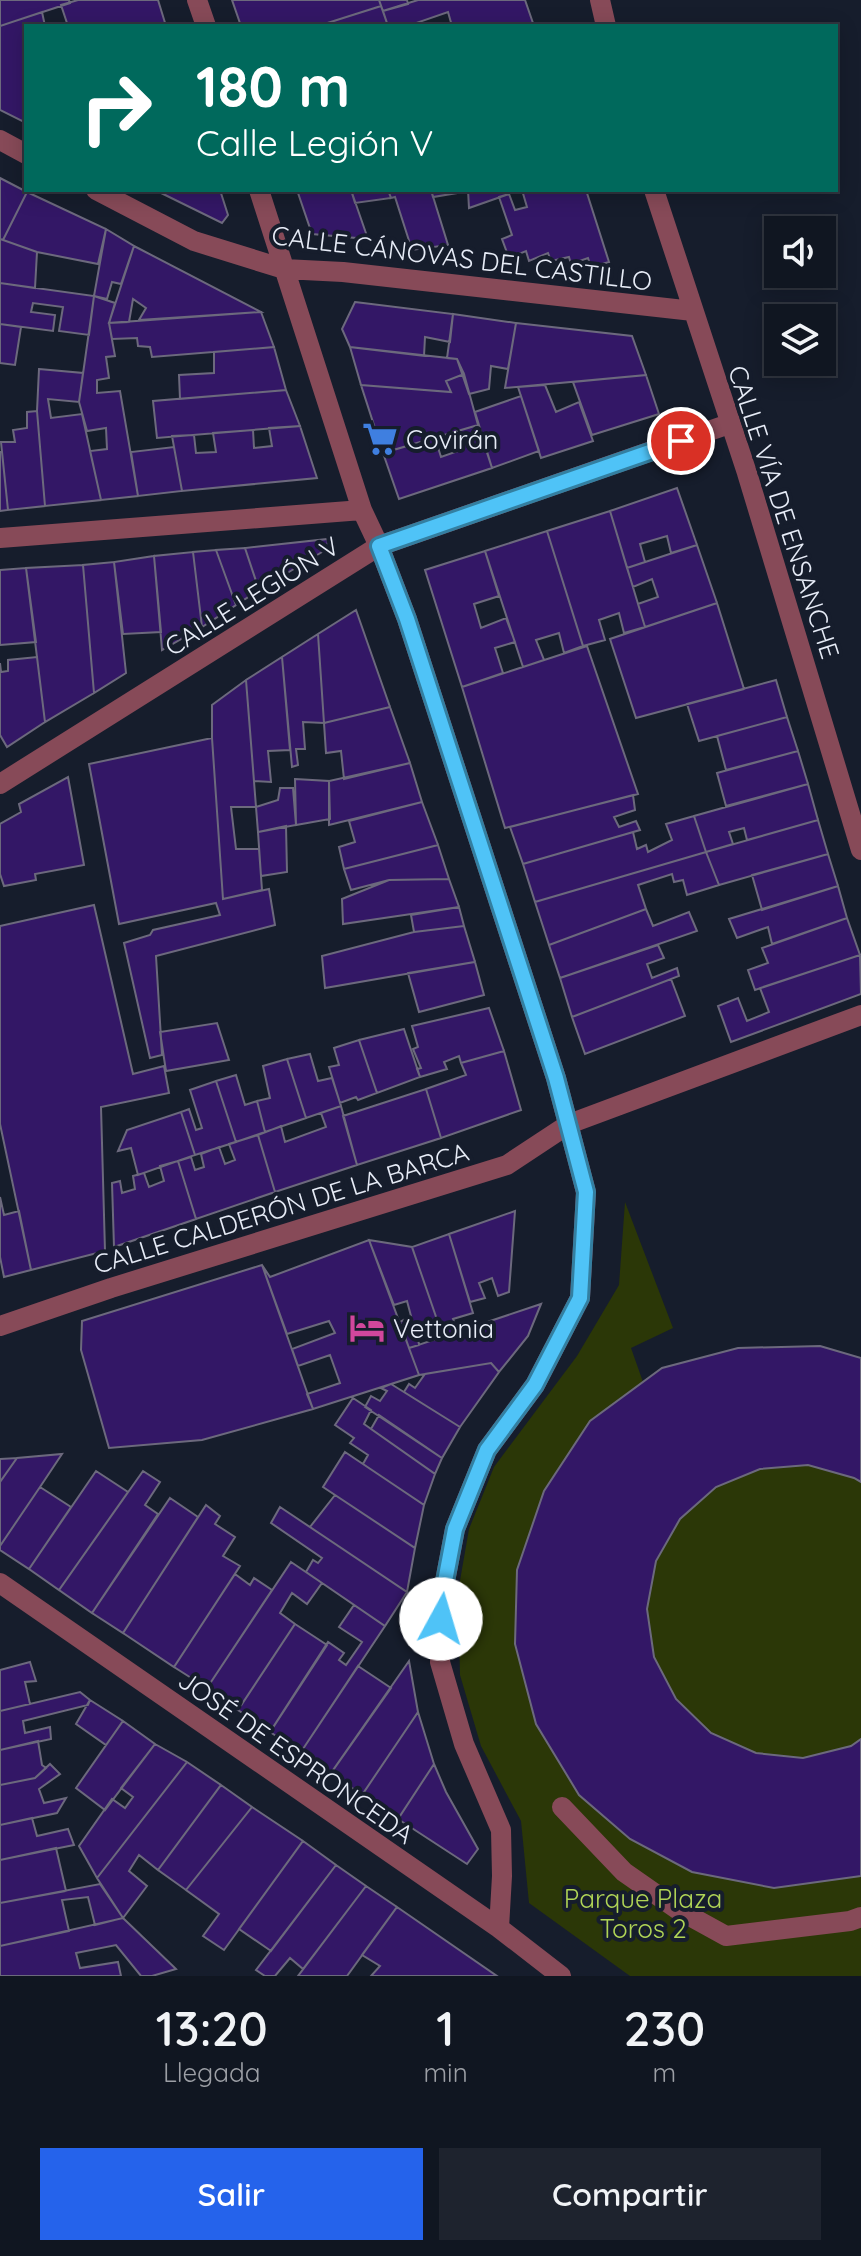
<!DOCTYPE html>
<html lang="es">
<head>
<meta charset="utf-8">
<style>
  body { margin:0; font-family:Quicksand,sans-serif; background:#1e232e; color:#f1f3f6; height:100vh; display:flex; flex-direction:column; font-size:30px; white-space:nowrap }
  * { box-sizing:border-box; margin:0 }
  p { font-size:26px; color:#9c9fa5 }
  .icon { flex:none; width:44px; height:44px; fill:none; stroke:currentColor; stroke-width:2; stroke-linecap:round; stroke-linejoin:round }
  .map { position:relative; height:1976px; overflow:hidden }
  .details { display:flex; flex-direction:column; background:#101621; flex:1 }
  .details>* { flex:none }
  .hud { position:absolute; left:24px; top:24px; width:814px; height:168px; border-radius:0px; box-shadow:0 4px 20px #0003,0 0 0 2px #30353f; background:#00695c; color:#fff; overflow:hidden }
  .controls { position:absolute; left:764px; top:216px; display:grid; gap:16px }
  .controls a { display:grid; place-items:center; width:72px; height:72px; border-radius:0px; background:#101621; box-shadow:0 4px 20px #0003,0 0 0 2px #30353f; font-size:40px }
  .pin { position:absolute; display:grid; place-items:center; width:68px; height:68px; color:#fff; margin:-34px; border:4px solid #fff; border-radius:50%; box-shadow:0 2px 8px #0007 }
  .me { position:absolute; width:88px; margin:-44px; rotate:6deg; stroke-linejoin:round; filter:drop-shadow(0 0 6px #0008) }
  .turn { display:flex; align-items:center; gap:28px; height:168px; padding:0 40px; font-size:36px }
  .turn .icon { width:104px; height:104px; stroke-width:2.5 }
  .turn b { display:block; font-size:56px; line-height:68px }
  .eta { display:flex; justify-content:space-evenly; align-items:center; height:136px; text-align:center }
  .eta b { font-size:48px; font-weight:600; line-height:56px }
  .action { display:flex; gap:16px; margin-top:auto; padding:16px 40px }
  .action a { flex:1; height:92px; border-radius:0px; background:#2563eb; color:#fff; font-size:32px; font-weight:600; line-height:92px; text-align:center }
  .action a+a { background:#1e232e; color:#f1f3f6 }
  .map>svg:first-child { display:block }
</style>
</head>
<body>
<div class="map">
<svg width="861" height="1976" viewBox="0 0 861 1976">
  <rect width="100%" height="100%" fill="#161d2c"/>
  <path fill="#2b3707" d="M 625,1202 L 673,1328 L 631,1348 L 643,1382 L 662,1368 L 861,1358 L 861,1976 L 630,1976 L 529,1903 L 521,1821 L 481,1746 L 460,1675 L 458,1592 L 469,1529 L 494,1467 L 577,1356 L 619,1285 Z"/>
  <path fill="#331766" stroke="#6c697d" stroke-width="2" d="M 0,0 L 69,0 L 70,3 L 0,26 Z
    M 78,0 L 158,0 L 166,26 L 68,26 L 61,5 Z
    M 232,0 L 379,0 L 381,6 L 318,26 L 241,26 Z
    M 379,0 L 407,0 L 408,4 L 383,11 Z
    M 418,0 L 525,0 L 534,26 L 452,26 L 448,12 L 416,23 L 417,26 L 388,26 L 383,11 Z
    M 381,6 L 388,26 L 318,26 Z
    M 42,12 L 45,26 L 26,26 L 26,123 L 0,110 L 0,26 Z
    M 0,178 L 27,192 L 3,240 L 0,239 Z
    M 155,190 L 220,190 L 228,215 L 222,223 Z
    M 297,190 L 351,190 L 368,239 L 312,234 Z
    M 351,190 L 388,190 L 391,198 L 355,203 Z
    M 388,190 L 431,190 L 448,245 L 412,250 L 395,197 L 391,198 Z
    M 431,190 L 468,190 L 469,191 L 433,197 Z
    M 468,190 L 508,190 L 509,194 L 469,208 Z
    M 522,190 L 586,190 L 609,262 L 591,267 L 588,258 L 571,264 L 569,257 L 551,261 L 548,253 L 529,261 L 526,251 L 509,258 L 502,239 L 512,235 L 499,197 L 509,194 L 515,210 L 527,207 Z
    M 27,192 L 106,229 L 98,264 L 37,252 L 3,240 Z
    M 106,229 L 134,246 L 121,284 L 112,282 L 107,299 L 94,296 Z
    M 0,239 L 37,252 L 35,288 L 0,283 Z
    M 134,246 L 261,312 L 139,320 L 146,308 L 133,299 L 129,322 L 109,323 Z
    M 0,283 L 94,296 L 89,335 L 59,331 L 63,307 L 33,303 L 31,312 L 55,315 L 53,331 L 0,324 Z
    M 94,296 L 115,303 L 109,323 L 115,356 L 106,357 L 109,378 L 97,380 L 97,393 L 120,391 L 138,496 L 101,500 L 90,451 L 107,449 L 106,428 L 87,431 L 79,402 Z
    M 355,302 L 453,314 L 450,342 L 425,337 L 424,356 L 350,347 L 342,329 Z
    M 261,312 L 274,347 L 152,357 L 150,347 L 138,346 L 137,338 L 112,339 L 109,323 Z
    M 453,314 L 516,323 L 508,369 L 491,366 L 489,389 L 469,394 L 457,359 L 447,358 Z
    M 516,323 L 632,336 L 646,375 L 505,388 Z
    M 0,324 L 21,327 L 15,365 L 0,363 Z
    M 274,347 L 286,390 L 180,399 L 179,375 L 214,373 L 214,352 Z
    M 350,347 L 457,359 L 464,374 L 446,381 L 451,392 L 361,385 Z
    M 39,369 L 83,373 L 79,402 L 48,399 L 51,418 L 82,414 L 101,500 L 45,506 L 37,411 Z
    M 464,374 L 478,425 L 383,453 L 361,385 L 451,392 L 446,381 Z
    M 646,375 L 659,414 L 592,435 L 573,382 Z
    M 545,385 L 556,412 L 579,402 L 593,441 L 541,458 L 518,387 Z
    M 286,390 L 300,426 L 157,438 L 153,401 Z
    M 521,396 L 539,451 L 492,468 L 475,412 Z
    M 37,411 L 45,506 L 8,510 L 1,442 L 15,442 L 13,430 L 27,428 L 27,412 Z
    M 478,425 L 492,468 L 399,499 L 383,453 L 435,438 L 441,457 L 464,449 L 458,431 Z
    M 300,426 L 317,478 L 182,491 L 172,436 L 194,435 L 196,453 L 216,452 L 213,433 L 253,430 L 254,448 L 272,446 L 269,428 Z
    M 174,447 L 182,491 L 138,496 L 131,452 Z
    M 0,452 L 2,452 L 8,510 L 0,511 Z
    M 677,488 L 697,545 L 671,553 L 667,536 L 640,544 L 645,562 L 627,568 L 610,511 Z
    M 610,511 L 645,627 L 624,633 L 619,613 L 599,620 L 605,640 L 583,646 L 547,531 Z
    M 547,531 L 583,646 L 564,653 L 559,633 L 536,640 L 544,660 L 523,667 L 485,551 Z
    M 328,539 L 327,549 L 259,590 L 245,548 Z
    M 697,545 L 717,603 L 645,627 L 638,604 L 658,597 L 652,579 L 633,587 L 627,568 Z
    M 245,548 L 259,590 L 236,605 L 216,550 Z
    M 216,550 L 236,605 L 202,627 L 193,552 Z
    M 485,551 L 499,596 L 474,604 L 481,628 L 506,618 L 515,642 L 495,648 L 503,673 L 462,687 L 425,570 Z
    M 193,552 L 202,627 L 162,650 L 154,556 Z
    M 154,556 L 161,632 L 123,634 L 114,562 Z
    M 114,562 L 126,673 L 94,693 L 83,565 Z
    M 83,565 L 94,693 L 45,722 L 26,568 Z
    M 26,568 L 36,642 L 0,645 L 0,570 Z
    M 717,603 L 744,689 L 636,718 L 610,639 Z
    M 356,610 L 390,707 L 324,723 L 318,634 Z
    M 318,634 L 324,723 L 303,722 L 305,749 L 296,749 L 298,765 L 292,767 L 282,657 Z
    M 587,646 L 638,794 L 505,828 L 462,687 Z
    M 37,657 L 45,722 L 7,747 L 0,735 L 0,663 L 1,672 L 8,671 L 8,660 Z
    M 282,657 L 290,750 L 268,751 L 271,782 L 254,781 L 246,680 Z
    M 246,680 L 256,807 L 231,807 L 236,849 L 259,849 L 262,890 L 223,899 L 212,738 L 212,705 Z
    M 776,680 L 787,717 L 699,741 L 687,704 Z
    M 390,707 L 410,763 L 344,779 L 341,751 L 326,753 L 324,723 Z
    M 787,717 L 798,751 L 726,770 L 717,736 Z
    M 212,738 L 223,899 L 269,889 L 275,925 L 156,956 L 162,1055 L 150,1058 L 124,943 L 150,935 L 153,930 L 220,915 L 216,903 L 119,924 L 89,764 Z
    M 798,751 L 808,784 L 726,806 L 717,773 Z
    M 410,763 L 422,802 L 329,825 L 329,781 Z
    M 68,777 L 84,865 L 35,874 L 36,880 L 4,886 L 0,874 L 0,824 L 21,812 L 19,804 Z
    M 295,779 L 329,781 L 330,819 L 296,825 Z
    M 808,784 L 818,820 L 747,840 L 744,828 L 729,832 L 733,844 L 706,852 L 694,816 Z
    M 280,788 L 293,788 L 296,825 L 258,832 L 256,807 L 278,800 Z
    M 633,795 L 635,810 L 614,817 L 619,827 L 636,821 L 640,830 L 523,864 L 510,827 Z
    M 422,802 L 438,845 L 344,869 L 339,847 L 355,842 L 349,821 Z
    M 694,816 L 706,852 L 535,902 L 523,864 L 633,832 L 637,849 L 646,845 L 648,852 L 672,840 L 666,824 Z
    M 818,820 L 828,854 L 719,885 L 706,852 Z
    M 286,826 L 287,872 L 261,876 L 258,832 Z
    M 438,845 L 449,879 L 389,880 L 351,890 L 344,869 Z
    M 706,852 L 719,885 L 687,895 L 683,880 L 674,882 L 672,874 L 638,885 L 646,909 L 549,945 L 535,902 Z
    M 828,854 L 838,886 L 762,910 L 752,875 Z
    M 449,879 L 459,907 L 343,924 L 342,899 L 389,880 Z
    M 838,886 L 847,918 L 772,944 L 768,927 L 737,938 L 729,919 Z
    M 94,905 L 133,1074 L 164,1066 L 169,1093 L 101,1107 L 105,1251 L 31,1270 L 0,1124 L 0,926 Z
    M 459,907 L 464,926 L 414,932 L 411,915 Z
    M 646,909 L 653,926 L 689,912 L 697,931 L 560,978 L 549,945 Z
    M 847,918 L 860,955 L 755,990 L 748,970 L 768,963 L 762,948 Z
    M 464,926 L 475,962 L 325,988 L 322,956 L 414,932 Z
    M 658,945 L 664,958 L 647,964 L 652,978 L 677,968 L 679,976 L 572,1017 L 560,978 Z
    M 860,955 L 861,994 L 731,1042 L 718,1006 L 738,998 L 747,1021 L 769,1012 L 760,988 Z
    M 475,962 L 484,995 L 419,1012 L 408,973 Z
    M 671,979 L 685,1016 L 585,1054 L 572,1017 Z
    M 489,1008 L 504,1051 L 461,1063 L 459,1056 L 444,1062 L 447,1069 L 420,1077 L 417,1069 L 421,1068 L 413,1049 L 418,1047 L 412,1026 Z
    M 217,1023 L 229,1060 L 166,1071 L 160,1032 Z
    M 404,1029 L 420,1077 L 377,1093 L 359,1040 Z
    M 359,1040 L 377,1093 L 358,1100 L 356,1097 L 340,1103 L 329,1067 L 339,1065 L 334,1048 Z
    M 504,1051 L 521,1110 L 441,1138 L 426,1089 L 466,1075 L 461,1063 Z
    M 310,1054 L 318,1081 L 332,1078 L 341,1106 L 306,1118 L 287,1059 Z
    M 287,1059 L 306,1118 L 265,1132 L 257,1101 L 270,1098 L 263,1066 Z
    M 236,1075 L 245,1105 L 257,1101 L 265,1132 L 236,1142 L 216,1081 Z
    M 216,1081 L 236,1142 L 195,1155 L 181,1112 L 189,1109 L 196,1130 L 202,1128 L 190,1090 Z
    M 426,1089 L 441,1138 L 357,1165 L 343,1116 Z
    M 341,1106 L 357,1165 L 275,1192 L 258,1135 L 281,1126 L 285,1142 L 326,1127 L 321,1113 Z
    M 181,1112 L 195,1155 L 138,1175 L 131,1148 L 118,1151 L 127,1130 Z
    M 258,1135 L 275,1192 L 196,1219 L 178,1161 L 191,1157 L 195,1170 L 204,1167 L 201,1154 L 219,1147 L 225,1164 L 235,1160 L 229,1144 Z
    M 178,1161 L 196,1219 L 114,1247 L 112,1183 L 120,1181 L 122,1193 L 135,1189 L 133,1176 L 144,1173 L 149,1187 L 164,1181 L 160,1166 Z
    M 0,1197 L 4,1215 L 19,1211 L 31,1270 L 4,1277 L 0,1257 Z
    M 515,1211 L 509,1292 L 498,1296 L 492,1278 L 479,1283 L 485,1298 L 470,1302 L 449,1234 Z
    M 449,1234 L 473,1313 L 453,1319 L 458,1332 L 443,1337 L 412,1247 Z
    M 369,1240 L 419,1375 L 313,1409 L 307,1394 L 340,1383 L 330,1355 L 298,1366 L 292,1349 L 335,1333 L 329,1321 L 287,1334 L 262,1265 L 270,1277 Z
    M 369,1240 L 412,1247 L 443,1337 L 430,1341 L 428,1334 L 418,1338 L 419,1345 L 409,1348 L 400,1322 L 411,1316 L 407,1301 L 394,1305 Z
    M 262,1265 L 313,1409 L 202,1440 L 109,1448 L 81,1350 L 82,1321 Z
    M 541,1304 L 528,1336 L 499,1372 L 491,1363 L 419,1375 L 409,1348 Z
    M 820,1346 L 861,1358 L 861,1482 L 854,1478 L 808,1465 L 760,1469 L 716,1487 L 680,1519 L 656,1561 L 647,1609 L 654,1657 L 676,1699 L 711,1733 L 756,1753 L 803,1758 L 851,1746 L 861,1739 L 861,1876 L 774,1888 L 692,1872 L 630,1839 L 579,1795 L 536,1724 L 515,1644 L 517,1570 L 544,1491 L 590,1421 L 662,1368 L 738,1348 Z
    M 491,1363 L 499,1372 L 460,1427 L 404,1392 L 409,1384 L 415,1388 L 425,1374 Z
    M 391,1384 L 460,1427 L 442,1458 L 365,1407 L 371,1396 L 380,1401 L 387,1391 L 381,1388 Z
    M 353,1398 L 371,1410 L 364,1424 L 435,1474 L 424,1505 L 363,1464 L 368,1455 L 350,1443 L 354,1438 L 335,1425 Z
    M 379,1415 L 442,1458 L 435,1474 L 371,1429 Z
    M 345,1452 L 424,1505 L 415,1548 L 323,1487 Z
    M 62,1454 L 40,1487 L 0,1546 L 0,1482 L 17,1458 Z
    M 17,1458 L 0,1482 L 0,1459 Z
    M 96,1471 L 128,1492 L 59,1590 L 29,1569 Z
    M 143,1471 L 160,1482 L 145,1505 L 158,1514 L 92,1613 L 59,1590 Z
    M 40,1487 L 71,1507 L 29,1569 L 0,1550 L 0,1546 Z
    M 335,1495 L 415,1548 L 407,1592 L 310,1527 Z
    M 170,1498 L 198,1517 L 123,1633 L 92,1613 Z
    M 206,1505 L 220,1516 L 215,1524 L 235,1537 L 223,1556 L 240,1566 L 174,1667 L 123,1633 Z
    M 280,1507 L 407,1592 L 385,1626 L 306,1572 L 313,1560 L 318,1563 L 322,1558 L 271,1523 Z
    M 291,1562 L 322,1583 L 307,1604 L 292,1593 L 280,1613 L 295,1624 L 238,1710 L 207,1688 Z
    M 235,1574 L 250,1585 L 254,1578 L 272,1590 L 207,1688 L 174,1667 Z
    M 354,1605 L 385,1626 L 301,1752 L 270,1732 L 328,1642 L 344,1653 L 339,1660 L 346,1665 L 362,1642 L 339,1627 Z
    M 295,1624 L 327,1645 L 270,1732 L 238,1710 Z
    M 409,1661 L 418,1712 L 362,1795 L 331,1773 Z
    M 30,1662 L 36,1681 L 25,1682 L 30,1704 L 0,1711 L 0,1670 Z
    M 358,1666 L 391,1688 L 331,1773 L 301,1752 Z
    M 80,1692 L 90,1700 L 88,1705 L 23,1721 L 25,1733 L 50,1727 L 51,1739 L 0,1750 L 0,1711 Z
    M 90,1700 L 123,1721 L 106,1745 L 76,1724 Z
    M 418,1712 L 434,1764 L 398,1819 L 362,1795 Z
    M 123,1721 L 155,1744 L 105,1810 L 76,1788 Z
    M 38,1741 L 42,1765 L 46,1768 L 35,1778 L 0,1785 L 0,1750 Z
    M 155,1744 L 187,1762 L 97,1878 L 79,1846 L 112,1799 L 125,1808 L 133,1797 L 121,1788 Z
    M 187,1762 L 221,1785 L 158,1870 L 139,1855 L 129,1871 L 147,1886 L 123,1918 L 97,1878 Z
    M 50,1764 L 60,1774 L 39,1789 L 44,1803 L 66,1798 L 57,1813 L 0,1825 L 0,1785 L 35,1778 Z
    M 434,1764 L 446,1792 L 478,1849 L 467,1864 L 398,1819 Z
    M 221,1785 L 252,1807 L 186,1890 L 158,1870 Z
    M 252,1807 L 303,1841 L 224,1950 L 203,1936 L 219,1914 L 186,1890 Z
    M 32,1818 L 37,1836 L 68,1829 L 74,1845 L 0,1860 L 0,1825 Z
    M 303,1841 L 336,1865 L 271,1951 L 239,1929 Z
    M 56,1848 L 66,1891 L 0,1903 L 0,1860 Z
    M 336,1865 L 366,1886 L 303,1969 L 290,1958 L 275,1976 L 265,1976 L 256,1970 Z
    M 100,1884 L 123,1918 L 95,1925 L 88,1897 L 62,1900 L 69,1931 L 0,1946 L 0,1903 Z
    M 366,1886 L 397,1907 L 347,1976 L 298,1976 Z
    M 397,1907 L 497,1976 L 371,1976 L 380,1966 L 362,1955 Z
    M 123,1918 L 176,1969 L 152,1976 L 141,1976 L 116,1945 L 76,1953 L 80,1968 L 118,1962 L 121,1976 L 0,1976 L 0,1946 Z"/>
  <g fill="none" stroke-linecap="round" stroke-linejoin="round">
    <path stroke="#874a58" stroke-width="20" d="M 197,0 L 206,26
      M 600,0 L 606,26
      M 0,140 L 26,154
      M 96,190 L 194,241 L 284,269 L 343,272 L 693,311
      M 259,190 L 362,510 L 379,546 L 407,619 L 556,1078 L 586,1192 L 580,1298 L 535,1385 L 487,1450 L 455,1529 L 442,1597 L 440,1662 L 464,1744 L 501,1830 L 502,1876 L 499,1928
      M 654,190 L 747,473 L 861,850
      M 0,538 L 362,510
      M 0,784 L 379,546 L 729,424
      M 0,1326 L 111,1288 L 507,1165 L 569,1124 L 861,1015
      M 0,1583 L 499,1928 L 561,1976
      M 562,1807 L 624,1872 L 677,1909 L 726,1936 L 850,1921 L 861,1917"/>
  </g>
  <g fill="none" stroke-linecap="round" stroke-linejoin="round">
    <g stroke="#337fa1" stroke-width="20">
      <path id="route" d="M 441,1619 L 442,1597 L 455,1529 L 487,1450 L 535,1385 L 580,1298 L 586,1192 L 556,1078 L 407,619 L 379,546 L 681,441"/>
    </g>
    <use href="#route" stroke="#4fc3f7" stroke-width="14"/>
  </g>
  <defs>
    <g id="supermarket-bare" transform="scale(2.76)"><path d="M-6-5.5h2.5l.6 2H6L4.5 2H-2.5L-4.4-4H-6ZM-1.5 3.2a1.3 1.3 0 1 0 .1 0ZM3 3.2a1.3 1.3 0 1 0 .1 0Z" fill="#3f7fe0" stroke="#161d2c" stroke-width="2.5" paint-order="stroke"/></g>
    <g id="hotel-bare" transform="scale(2.76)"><path d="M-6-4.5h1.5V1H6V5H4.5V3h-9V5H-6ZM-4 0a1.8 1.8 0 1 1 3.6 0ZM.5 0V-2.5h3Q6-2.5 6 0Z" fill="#d1479c" stroke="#161d2c" stroke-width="2.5" paint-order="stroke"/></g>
  </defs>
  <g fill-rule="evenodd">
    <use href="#supermarket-bare" x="380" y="439"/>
    <use href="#hotel-bare" x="367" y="1328"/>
  </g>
  <g text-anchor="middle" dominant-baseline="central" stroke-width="8" stroke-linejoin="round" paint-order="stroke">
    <g font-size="26" fill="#e7ecf7" stroke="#161d2c">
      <text transform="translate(462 258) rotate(7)">CALLE CÁNOVAS DEL CASTILLO</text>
      <text transform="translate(784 512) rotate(72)">CALLE VÍA DE ENSANCHE</text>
      <text transform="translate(252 596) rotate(-32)">CALLE LEGIÓN V</text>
      <text transform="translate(281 1208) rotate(-17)">CALLE CALDERÓN DE LA BARCA</text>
      <text transform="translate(296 1757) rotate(35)">JOSÉ DE ESPRONCEDA</text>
    </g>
    <g font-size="26" fill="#e7ecf7" stroke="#161d2c" text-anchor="start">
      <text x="406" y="439">Covirán</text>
      <text x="393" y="1328">Vettonia</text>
    </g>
    <g font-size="26" fill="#b0d456" stroke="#161d2c">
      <text x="643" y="1898">Parque Plaza<tspan x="643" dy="30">Toros 2</tspan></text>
    </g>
  </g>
</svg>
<div class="controls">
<a><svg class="icon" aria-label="sound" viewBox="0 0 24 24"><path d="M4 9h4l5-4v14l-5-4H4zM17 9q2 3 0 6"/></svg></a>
<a><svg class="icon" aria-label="layers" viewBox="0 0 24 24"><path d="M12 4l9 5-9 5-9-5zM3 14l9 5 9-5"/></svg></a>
</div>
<div class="pin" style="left:681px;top:441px;background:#d93025"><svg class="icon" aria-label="arrive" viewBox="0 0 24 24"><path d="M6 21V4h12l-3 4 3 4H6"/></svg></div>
<svg class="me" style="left:441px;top:1619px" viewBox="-20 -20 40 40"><circle r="19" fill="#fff"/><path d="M0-13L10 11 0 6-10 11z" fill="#4fc3f7"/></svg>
<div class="hud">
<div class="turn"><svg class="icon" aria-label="right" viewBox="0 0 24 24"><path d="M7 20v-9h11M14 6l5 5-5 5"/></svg><div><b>180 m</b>Calle Legión V</div></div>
</div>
</div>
<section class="details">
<div class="eta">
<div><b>13:20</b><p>Llegada</p></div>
<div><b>1</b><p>min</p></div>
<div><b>230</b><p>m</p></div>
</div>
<div class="action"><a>Salir</a><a>Compartir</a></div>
</section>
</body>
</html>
